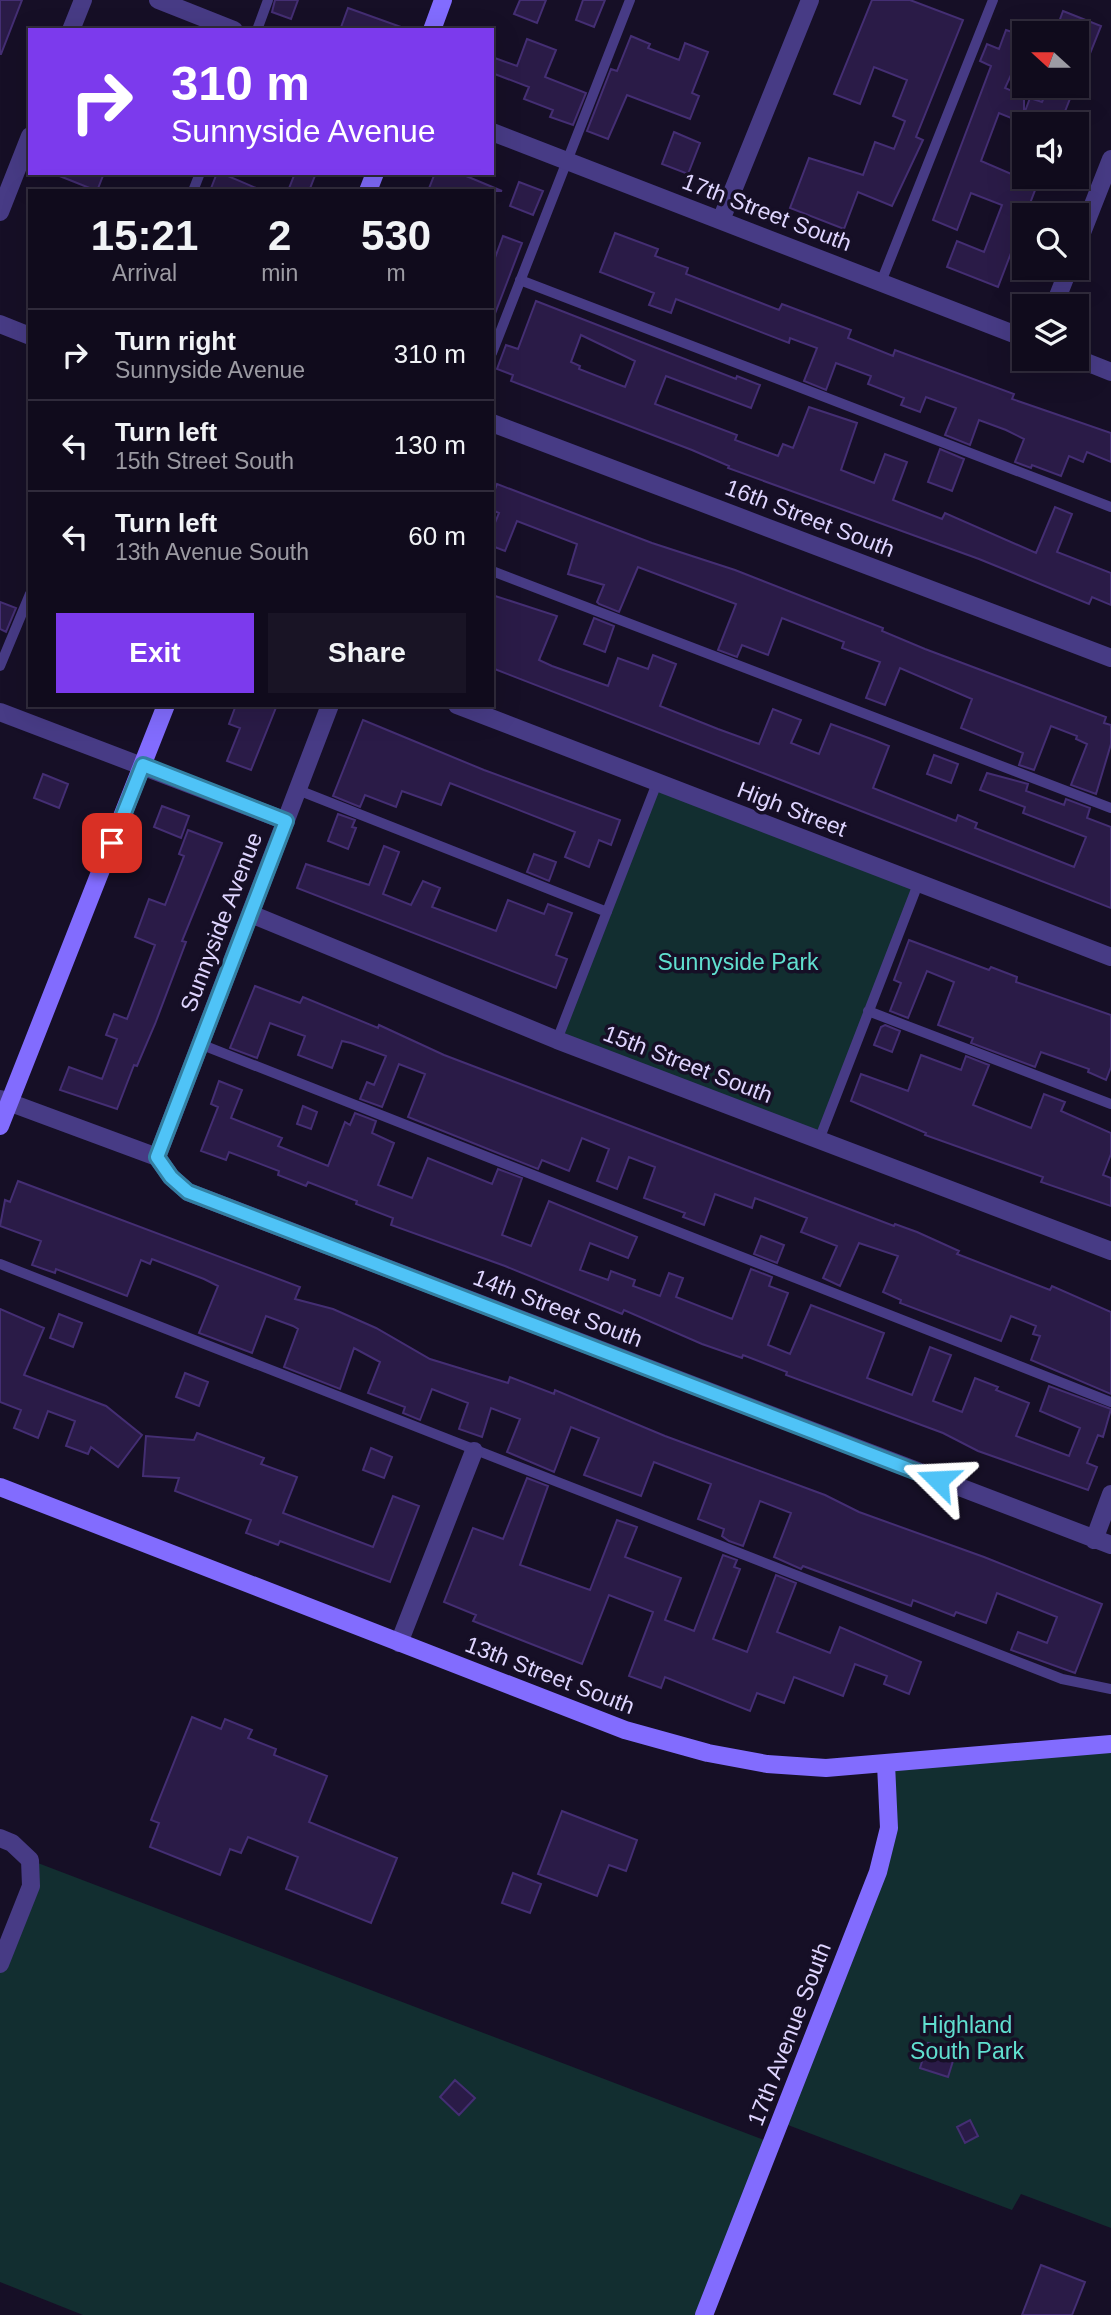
<!DOCTYPE html>
<html lang="en">
<head>
<meta charset="utf-8">
<style>
  body { margin:0; font-family:Arial,sans-serif; background:#191425; color:#f1f3f6; height:100vh; display:flex; flex-direction:column; font-size:26px; white-space:nowrap }
  * { box-sizing:border-box; margin:0 }
  p { font-size:23px; color:#9c9ba3 }
  .icon { flex:none; width:38px; height:38px; fill:none; stroke:currentColor; stroke-width:2; stroke-linecap:round; stroke-linejoin:round }
  .map { position:relative; flex:1; overflow:hidden }
  .details { position:absolute; left:28px; top:189px; width:466px; height:518px; display:flex; flex-direction:column; background:#100b1c; border-radius:0px; box-shadow:0 7px 28px #0002,0 0 0 2px #302b3b }
  .details>* { flex:none }
  .top-card { position:absolute; left:28px; top:28px; width:466px; height:147px; border-radius:0px; box-shadow:0 7px 28px #0002,0 0 0 2px #302b3b; background:#7c3aed; color:#fff; overflow:hidden }
  .needle { width:46px; rotate:291deg }
  .tools { position:absolute; left:1012px; top:21px; display:grid; gap:14px }
  .tools a { display:grid; place-items:center; width:77px; height:77px; border-radius:0px; background:#100b1c; box-shadow:0 7px 28px #0002,0 0 0 2px #302b3b; font-size:35px }
  .pin { position:absolute; display:grid; place-items:center; width:60px; height:60px; color:#fff; margin:-30px; border-radius:14px; box-shadow:0 4px 10px #0006 }
  .me { position:absolute; width:77px; margin:-38px; rotate:291deg; stroke-linejoin:round; filter:drop-shadow(0 0 5px #0008) }
  .turn { display:flex; align-items:center; gap:24px; height:147px; padding:0 28px; font-size:32px }
  .turn .icon { width:91px; height:91px; stroke-width:2.5 }
  .turn b { display:block; font-size:49px; line-height:60px }
  .eta { display:flex; justify-content:space-evenly; align-items:center; height:119px; text-align:center }
  .eta b { font-size:42px; font-weight:800; line-height:49px }
  .button { display:flex; gap:14px; margin-top:auto; padding:14px 28px }
  .button a { flex:1; height:80px; border-radius:0px; background:#7c3aed; color:#fff; font-size:28px; font-weight:800; line-height:80px; text-align:center }
  .button a+a { background:#191425; color:#f1f3f6 }
  ul { padding:0; list-style:none }
  li { display:flex; align-items:center; gap:21px; height:91px; padding:0 28px; border-top:2px solid #302b3b }
  li div { flex:1 }
  li b { display:block; font-size:26px }
  li em { font-style:normal }
  .map>svg:first-child { display:block }
</style>
</head>
<body>
<div class="map">
<svg width="1111" height="2315" viewBox="0 0 1111 2315">
  <rect width="100%" height="100%" fill="#160f26"/>
  <path fill="#122e30" d="M 657,783 L 918,884 L 819,1140 L 557,1040 Z
    M 1111,1744 L 1111,2228 L 1021,2194 L 1012,2210 L 780,2122 L 878,1872 L 886,1764 Z
    M 30,1860 L 772,2143 L 704,2315 L 83,2315 L 0,2282 L 0,1964 Z"/>
  <path fill="#2a1b47" stroke="#442e73" stroke-width="2" fill-rule="evenodd" d="M 0,0 L 22,0 L 1,54 L 0,54 Z
    M 275,0 L 298,0 L 291,19 L 272,12 Z
    M 520,0 L 546,0 L 537,23 L 514,14 Z
    M 583,0 L 605,0 L 594,27 L 576,20 Z
    M 872,0 L 910,0 L 963,20 L 916,137 L 923,140 L 892,206 L 858,192 L 844,229 L 790,208 L 809,158 L 863,175 L 875,142 L 894,149 L 905,121 L 893,116 L 907,80 L 874,67 L 860,104 L 834,94 Z
    M 348,8 L 404,28 L 403,30 L 340,30 Z
    M 1063,11 L 1101,26 L 1077,86 L 1076,33 L 1055,33 Z
    M 1006,30 L 1024,36 L 1024,47 L 1005,88 L 1024,96 L 1024,114 L 1030,98 L 1042,102 L 1049,86 L 1075,86 L 1060,124 L 1020,124 L 1021,122 L 999,113 L 981,161 L 1037,185 L 998,287 L 947,267 L 957,241 L 984,252 L 1002,205 L 971,193 L 957,230 L 933,220 L 991,66 L 980,61 L 987,44 L 999,49 Z
    M 631,36 L 650,44 L 648,48 L 679,60 L 685,43 L 708,52 L 692,93 L 699,96 L 690,119 L 627,95 L 608,139 L 587,131 L 611,69 L 617,71 Z
    M 527,39 L 556,50 L 545,77 L 586,93 L 573,125 L 550,117 L 553,110 L 524,99 L 529,87 L 492,73 L 492,57 L 517,66 Z
    M 674,132 L 700,143 L 688,174 L 662,164 Z
    M 52,173 L 104,173 L 97,191 Z
    M 217,173 L 221,173 L 263,191 L 210,191 Z
    M 295,173 L 316,173 L 309,191 L 288,191 Z
    M 435,173 L 459,173 L 502,191 L 428,191 Z
    M 519,182 L 543,191 L 533,215 L 510,206 Z
    M 615,233 L 658,249 L 655,256 L 688,268 L 686,274 L 779,310 L 782,304 L 814,316 L 851,330 L 848,338 L 893,356 L 895,350 L 1014,394 L 1012,399 L 1111,433 L 1111,462 L 1087,452 L 1083,462 L 1069,456 L 1061,476 L 1032,465 L 1031,468 L 1015,462 L 1024,439 L 1006,430 L 979,420 L 970,445 L 945,435 L 956,408 L 926,397 L 920,412 L 901,405 L 904,398 L 868,384 L 871,376 L 836,363 L 826,390 L 804,381 L 817,348 L 790,338 L 789,343 L 676,299 L 671,313 L 649,305 L 654,293 L 600,272 Z
    M 503,236 L 522,243 L 493,319 L 492,266 Z
    M 536,301 L 736,379 L 737,376 L 760,385 L 751,408 L 666,376 L 655,404 L 737,435 L 735,440 L 778,456 L 783,444 L 793,448 L 809,407 L 857,423 L 841,470 L 874,483 L 885,454 L 907,462 L 893,500 L 942,519 L 945,513 L 1036,553 L 1055,507 L 1072,514 L 1057,552 L 1111,573 L 1111,605 L 1092,597 L 1089,604 L 979,559 L 728,468 L 729,466 L 692,450 L 511,381 L 513,375 L 497,369 L 506,345 L 518,349 ZM 581,335 L 635,361 L 625,387 L 579,369 L 580,366 L 571,362 Z
    M 940,449 L 964,459 L 952,491 L 928,482 Z
    M 497,484 L 652,543 L 735,570 L 883,628 L 882,631 L 925,649 L 1106,717 L 1104,723 L 1111,725 L 1111,744 L 1096,794 L 1071,785 L 1087,744 L 1076,739 L 1077,736 L 1051,726 L 1034,770 L 1019,765 L 1023,753 L 961,728 L 972,699 L 900,668 L 885,705 L 866,698 L 880,662 L 842,648 L 844,642 L 782,618 L 768,655 L 742,645 L 737,657 L 718,650 L 736,604 L 638,567 L 619,612 L 599,604 L 597,602 L 604,585 L 568,574 L 577,544 L 517,521 L 505,551 L 492,546 L 492,530 L 499,513 L 492,510 L 492,497 Z
    M 492,595 L 557,616 L 539,660 L 552,666 L 608,686 L 618,658 L 648,669 L 653,655 L 676,664 L 660,706 L 718,729 L 759,744 L 773,709 L 801,720 L 791,743 L 819,754 L 831,724 L 874,740 L 889,746 L 873,788 L 956,821 L 958,815 L 977,823 L 975,828 L 1074,867 L 1086,837 L 1023,813 L 1025,807 L 980,790 L 987,773 L 1028,784 L 1026,791 L 1064,805 L 1066,799 L 1090,808 L 1087,818 L 1111,827 L 1111,908 L 492,668 Z
    M 0,602 L 16,608 L 6,632 L 0,629 Z
    M 594,618 L 614,626 L 605,652 L 584,644 Z
    M 236,705 L 277,705 L 251,770 L 227,761 L 240,728 L 229,724 Z
    M 363,720 L 484,770 L 620,820 L 611,845 L 599,840 L 589,867 L 565,857 L 575,832 L 450,783 L 441,805 L 402,791 L 396,807 L 365,795 L 360,807 L 333,796 Z
    M 934,755 L 958,764 L 951,783 L 927,774 Z
    M 43,774 L 68,784 L 59,808 L 34,798 Z
    M 162,806 L 189,816 L 181,838 L 154,827 Z
    M 338,814 L 355,820 L 352,827 L 356,828 L 348,849 L 328,841 Z
    M 188,830 L 222,843 L 182,941 L 186,942 L 155,1024 L 137,1066 L 134,1065 L 117,1109 L 60,1090 L 69,1067 L 102,1079 L 117,1039 L 106,1035 L 114,1014 L 127,1019 L 155,945 L 135,937 L 149,899 L 165,905 L 184,856 L 179,854 Z
    M 384,846 L 399,852 L 383,894 L 411,905 L 423,881 L 440,888 L 432,907 L 496,931 L 508,900 L 544,914 L 548,904 L 572,913 L 556,955 L 567,959 L 556,988 L 297,888 L 306,864 L 369,885 Z
    M 534,854 L 556,862 L 549,881 L 527,872 Z
    M 909,940 L 989,970 L 991,967 L 1017,977 L 1016,982 L 1111,1015 L 1111,1067 L 1106,1080 L 1088,1072 L 1089,1069 L 1041,1052 L 1035,1067 L 971,1043 L 973,1038 L 938,1025 L 954,982 L 927,971 L 908,1018 L 890,1011 L 901,983 L 894,980 Z
    M 255,986 L 300,1003 L 303,997 L 378,1028 L 379,1025 L 444,1055 L 894,1226 L 895,1224 L 917,1232 L 959,1251 L 957,1254 L 1050,1290 L 1052,1286 L 1111,1312 L 1111,1394 L 1031,1360 L 1040,1336 L 1033,1334 L 1036,1326 L 1011,1316 L 1001,1341 L 900,1303 L 901,1300 L 883,1292 L 898,1256 L 859,1243 L 840,1286 L 823,1278 L 837,1246 L 801,1232 L 807,1218 L 755,1198 L 752,1208 L 715,1194 L 704,1225 L 683,1217 L 685,1213 L 644,1198 L 655,1167 L 629,1157 L 617,1189 L 597,1181 L 609,1149 L 582,1138 L 569,1171 L 542,1160 L 538,1169 L 408,1117 L 425,1074 L 399,1064 L 382,1107 L 360,1099 L 367,1082 L 374,1085 L 386,1056 L 351,1043 L 342,1041 L 332,1068 L 298,1055 L 305,1036 L 270,1023 L 257,1058 L 230,1048 Z
    M 885,1025 L 900,1031 L 892,1052 L 874,1045 L 881,1027 Z
    M 921,1055 L 961,1070 L 966,1056 L 989,1065 L 973,1105 L 1031,1128 L 1044,1094 L 1065,1102 L 1061,1111 L 1111,1133 L 1111,1154 L 1103,1175 L 1111,1178 L 1111,1206 L 1041,1182 L 1043,1177 L 925,1135 L 926,1133 L 851,1101 L 861,1074 L 908,1091 Z
    M 219,1081 L 242,1090 L 231,1118 L 282,1138 L 278,1146 L 328,1166 L 345,1122 L 350,1125 L 355,1113 L 376,1121 L 372,1133 L 394,1143 L 378,1185 L 412,1198 L 428,1158 L 492,1184 L 498,1169 L 522,1178 L 502,1235 L 531,1246 L 549,1201 L 637,1237 L 628,1258 L 590,1243 L 580,1270 L 608,1280 L 611,1271 L 635,1280 L 633,1286 L 660,1296 L 669,1273 L 683,1278 L 676,1297 L 732,1319 L 751,1269 L 772,1277 L 769,1286 L 788,1293 L 768,1345 L 790,1354 L 811,1305 L 884,1333 L 867,1378 L 912,1395 L 930,1347 L 951,1355 L 933,1401 L 962,1412 L 975,1378 L 998,1387 L 996,1390 L 1029,1403 L 1016,1436 L 1069,1456 L 1080,1428 L 1040,1411 L 1049,1386 L 1111,1409 L 1103,1437 L 1098,1435 L 1087,1463 L 1097,1467 L 1088,1490 L 978,1451 L 943,1433 L 786,1375 L 787,1372 L 743,1355 L 742,1358 L 702,1344 L 624,1310 L 622,1314 L 505,1266 L 391,1225 L 393,1218 L 356,1204 L 357,1201 L 308,1182 L 306,1186 L 278,1175 L 279,1171 L 229,1152 L 226,1160 L 201,1151 L 218,1107 L 211,1104 Z
    M 303,1106 L 317,1112 L 311,1129 L 297,1124 Z
    M 18,1181 L 300,1287 L 295,1299 L 333,1309 L 376,1328 L 430,1359 L 508,1383 L 510,1377 L 554,1394 L 555,1390 L 665,1436 L 825,1495 L 859,1512 L 984,1557 L 1102,1604 L 1075,1673 L 1011,1650 L 1018,1632 L 1047,1643 L 1057,1617 L 997,1593 L 986,1623 L 956,1612 L 954,1616 L 913,1600 L 911,1606 L 803,1566 L 801,1569 L 774,1557 L 791,1513 L 760,1501 L 743,1546 L 729,1541 L 722,1536 L 724,1529 L 698,1519 L 711,1484 L 654,1462 L 641,1496 L 584,1475 L 599,1438 L 571,1427 L 554,1472 L 507,1452 L 520,1419 L 491,1408 L 482,1437 L 459,1429 L 468,1403 L 432,1389 L 420,1420 L 403,1413 L 405,1407 L 368,1393 L 380,1362 L 354,1348 L 340,1389 L 284,1367 L 298,1329 L 293,1326 L 266,1316 L 252,1353 L 199,1333 L 218,1286 L 204,1279 L 152,1259 L 150,1264 L 141,1260 L 127,1296 L 56,1269 L 55,1273 L 32,1265 L 41,1241 L 0,1226 L 5,1200 L 10,1202 Z
    M 761,1236 L 784,1245 L 777,1263 L 754,1254 Z
    M 0,1309 L 44,1328 L 24,1375 L 106,1406 L 142,1435 L 118,1467 L 91,1447 L 88,1454 L 66,1446 L 75,1421 L 48,1411 L 38,1438 L 14,1428 L 21,1410 L 0,1402 Z
    M 59,1314 L 82,1323 L 73,1347 L 50,1338 Z
    M 185,1373 L 208,1382 L 199,1406 L 176,1397 Z
    M 197,1433 L 264,1458 L 261,1464 L 297,1477 L 283,1513 L 373,1547 L 393,1496 L 419,1506 L 390,1582 L 280,1541 L 278,1545 L 246,1533 L 251,1520 L 175,1491 L 179,1478 L 143,1476 L 146,1436 L 194,1440 Z
    M 371,1448 L 392,1457 L 384,1478 L 363,1470 Z
    M 527,1478 L 548,1486 L 520,1565 L 590,1590 L 617,1520 L 637,1527 L 625,1557 L 681,1578 L 665,1620 L 694,1631 L 723,1555 L 737,1560 L 734,1567 L 740,1569 L 713,1639 L 747,1652 L 776,1575 L 796,1583 L 777,1632 L 830,1653 L 840,1627 L 921,1662 L 909,1694 L 884,1684 L 887,1676 L 855,1664 L 843,1696 L 794,1677 L 784,1703 L 757,1693 L 750,1711 L 665,1677 L 661,1688 L 629,1676 L 653,1612 L 609,1595 L 582,1664 L 473,1621 L 476,1615 L 444,1602 L 473,1528 L 503,1539 Z
    M 192,1717 L 221,1729 L 225,1719 L 252,1730 L 248,1738 L 276,1749 L 274,1755 L 327,1776 L 309,1822 L 397,1858 L 371,1923 L 286,1889 L 298,1857 L 248,1837 L 241,1853 L 230,1849 L 220,1875 L 150,1847 L 159,1823 L 151,1820 Z
    M 562,1811 L 637,1840 L 626,1871 L 609,1865 L 597,1896 L 538,1874 Z
    M 513,1873 L 541,1884 L 530,1913 L 502,1903 Z
    M 928,2043 L 944,2048 L 941,2057 L 953,2061 L 948,2077 L 920,2068 Z
    M 455,2080 L 475,2098 L 459,2115 L 440,2097 Z
    M 970,2120 L 978,2136 L 965,2143 L 957,2127 Z
    M 1041,2265 L 1085,2282 L 1072,2315 L 1022,2315 Z"/>
  <g fill="none" stroke-linecap="round" stroke-linejoin="round">
    <path stroke="#473b85" stroke-width="10" d="M 257,30 L 268,0
      M 193,191 L 200,173
      M 520,280 L 1111,507
      M 881,282 L 993,0
      M 492,353 L 630,0
      M 492,571 L 1111,808
      M 0,666 L 30,594
      M 298,790 L 607,912
      M 868,1011 L 1111,1104
      M 557,1040 L 657,783
      M 200,1044 L 1111,1402
      M 819,1140 L 918,884
      M 0,1264 L 1062,1679 L 1111,1689"/>
    <path stroke="#473b85" stroke-width="18" d="M 158,0 L 234,30
      M 71,30 L 83,0
      M 492,132 L 1024,338
      M 0,212 L 30,136
      M 721,220 L 810,0
      M 1076,248 L 1111,159
      M 1054,306 L 1069,268
      M 0,324 L 30,336
      M 1076,358 L 1111,372
      M 492,423 L 1111,658
      M 457,705 L 1111,957
      M 0,712 L 286,821
      M 251,914 L 557,1040 L 1111,1251
      M 0,1099 L 157,1157 L 171,1177 L 188,1192 L 1111,1545
      M 157,1157 L 330,705
      M 1094,1540 L 1111,1494
      M 399,1643 L 474,1451
      M 0,1838 L 12,1843 L 30,1860 L 31,1886 L 0,1964"/>
    <path stroke="#826cfe" stroke-width="18" d="M 432,30 L 443,0
      M 368,191 L 375,173
      M 0,1126 L 166,705
      M 0,1487 L 625,1730 L 708,1753 L 767,1764 L 826,1768 L 1111,1744
      M 704,2315 L 878,1872 L 889,1828 L 886,1764"/>
  </g>
  <g fill="none" stroke-linecap="round" stroke-linejoin="round">
    <g stroke="#337fa1" stroke-width="18">
      <path id="route" d="M 112,843 L 143,765 L 286,821 L 157,1157 L 171,1177 L 188,1192 L 938,1480"/>
    </g>
    <use href="#route" stroke="#4fc3f7" stroke-width="12"/>
  </g>
  <g text-anchor="middle" dominant-baseline="central" stroke-width="7" stroke-linejoin="round" paint-order="stroke">
    <g font-size="23" fill="#dfd5ff" stroke="#160f26">
      <text transform="translate(767 212) rotate(21)">17th Street South</text>
      <text transform="translate(810 518) rotate(21)">16th Street South</text>
      <text transform="translate(792 809) rotate(21)">High Street</text>
      <text transform="translate(221 922) rotate(-69)">Sunnyside Avenue</text>
      <text transform="translate(688 1064) rotate(21)">15th Street South</text>
      <text transform="translate(558 1308) rotate(21)">14th Street South</text>
      <text transform="translate(550 1675) rotate(21)">13th Street South</text>
      <text transform="translate(789 2034) rotate(-69)">17th Avenue South</text>
    </g>
    <g font-size="23" fill="#60dfcf" stroke="#160f26">
      <text x="738" y="962">Sunnyside Park</text>
      <text x="967" y="2025">Highland<tspan x="967" dy="26">South Park</tspan></text>
    </g>
  </g>
</svg>
<div class="tools">
<a><svg class="needle" viewBox="-14 -14 28 28"><path d="M0-13l5 13h-10z" fill="#e53935"/><path d="M0 13l5-13h-10z" fill="#9c9ba3"/></svg></a>
<a><svg class="icon" aria-label="sound" viewBox="0 0 24 24"><path d="M4 9h4l5-4v14l-5-4H4zM17 9q2 3 0 6"/></svg></a>
<a><svg class="icon" aria-label="search" viewBox="0 0 24 24"><circle cx="10" cy="10" r="6"/><path d="M15 15l6 6"/></svg></a>
<a><svg class="icon" aria-label="layers" viewBox="0 0 24 24"><path d="M12 4l9 5-9 5-9-5zM3 14l9 5 9-5"/></svg></a>
</div>
<div class="pin" style="left:112px;top:843px;background:#d93025"><svg class="icon" aria-label="arrive" viewBox="0 0 24 24"><path d="M6 21V4h12l-3 4 3 4H6"/></svg></div>
<svg class="me" style="left:938px;top:1480px" viewBox="-20 -20 40 40"><path d="M0-17L14 15 0 8-14 15z" fill="#4fc3f7" stroke="#fff" stroke-width="4"/></svg>
<div class="top-card">
<div class="turn"><svg class="icon" aria-label="right" viewBox="0 0 24 24"><path d="M7 20v-9h11M14 6l5 5-5 5"/></svg><div><b>310 m</b>Sunnyside Avenue</div></div>
</div>
<section class="details">
<div class="eta">
<div><b>15:21</b><p>Arrival</p></div>
<div><b>2</b><p>min</p></div>
<div><b>530</b><p>m</p></div>
</div>
<ul>
<li><svg class="icon" aria-label="right" viewBox="0 0 24 24"><path d="M7 20v-9h11M14 6l5 5-5 5"/></svg><div><b>Turn right</b><p>Sunnyside Avenue</p></div><em>310 m</em></li>
<li><svg class="icon" aria-label="left" viewBox="0 0 24 24"><path d="M17 20v-9H6M10 6l-5 5 5 5"/></svg><div><b>Turn left</b><p>15th Street South</p></div><em>130 m</em></li>
<li><svg class="icon" aria-label="left" viewBox="0 0 24 24"><path d="M17 20v-9H6M10 6l-5 5 5 5"/></svg><div><b>Turn left</b><p>13th Avenue South</p></div><em>60 m</em></li>
</ul>
<div class="button"><a>Exit</a><a>Share</a></div>
</section>
</div>
</body>
</html>
